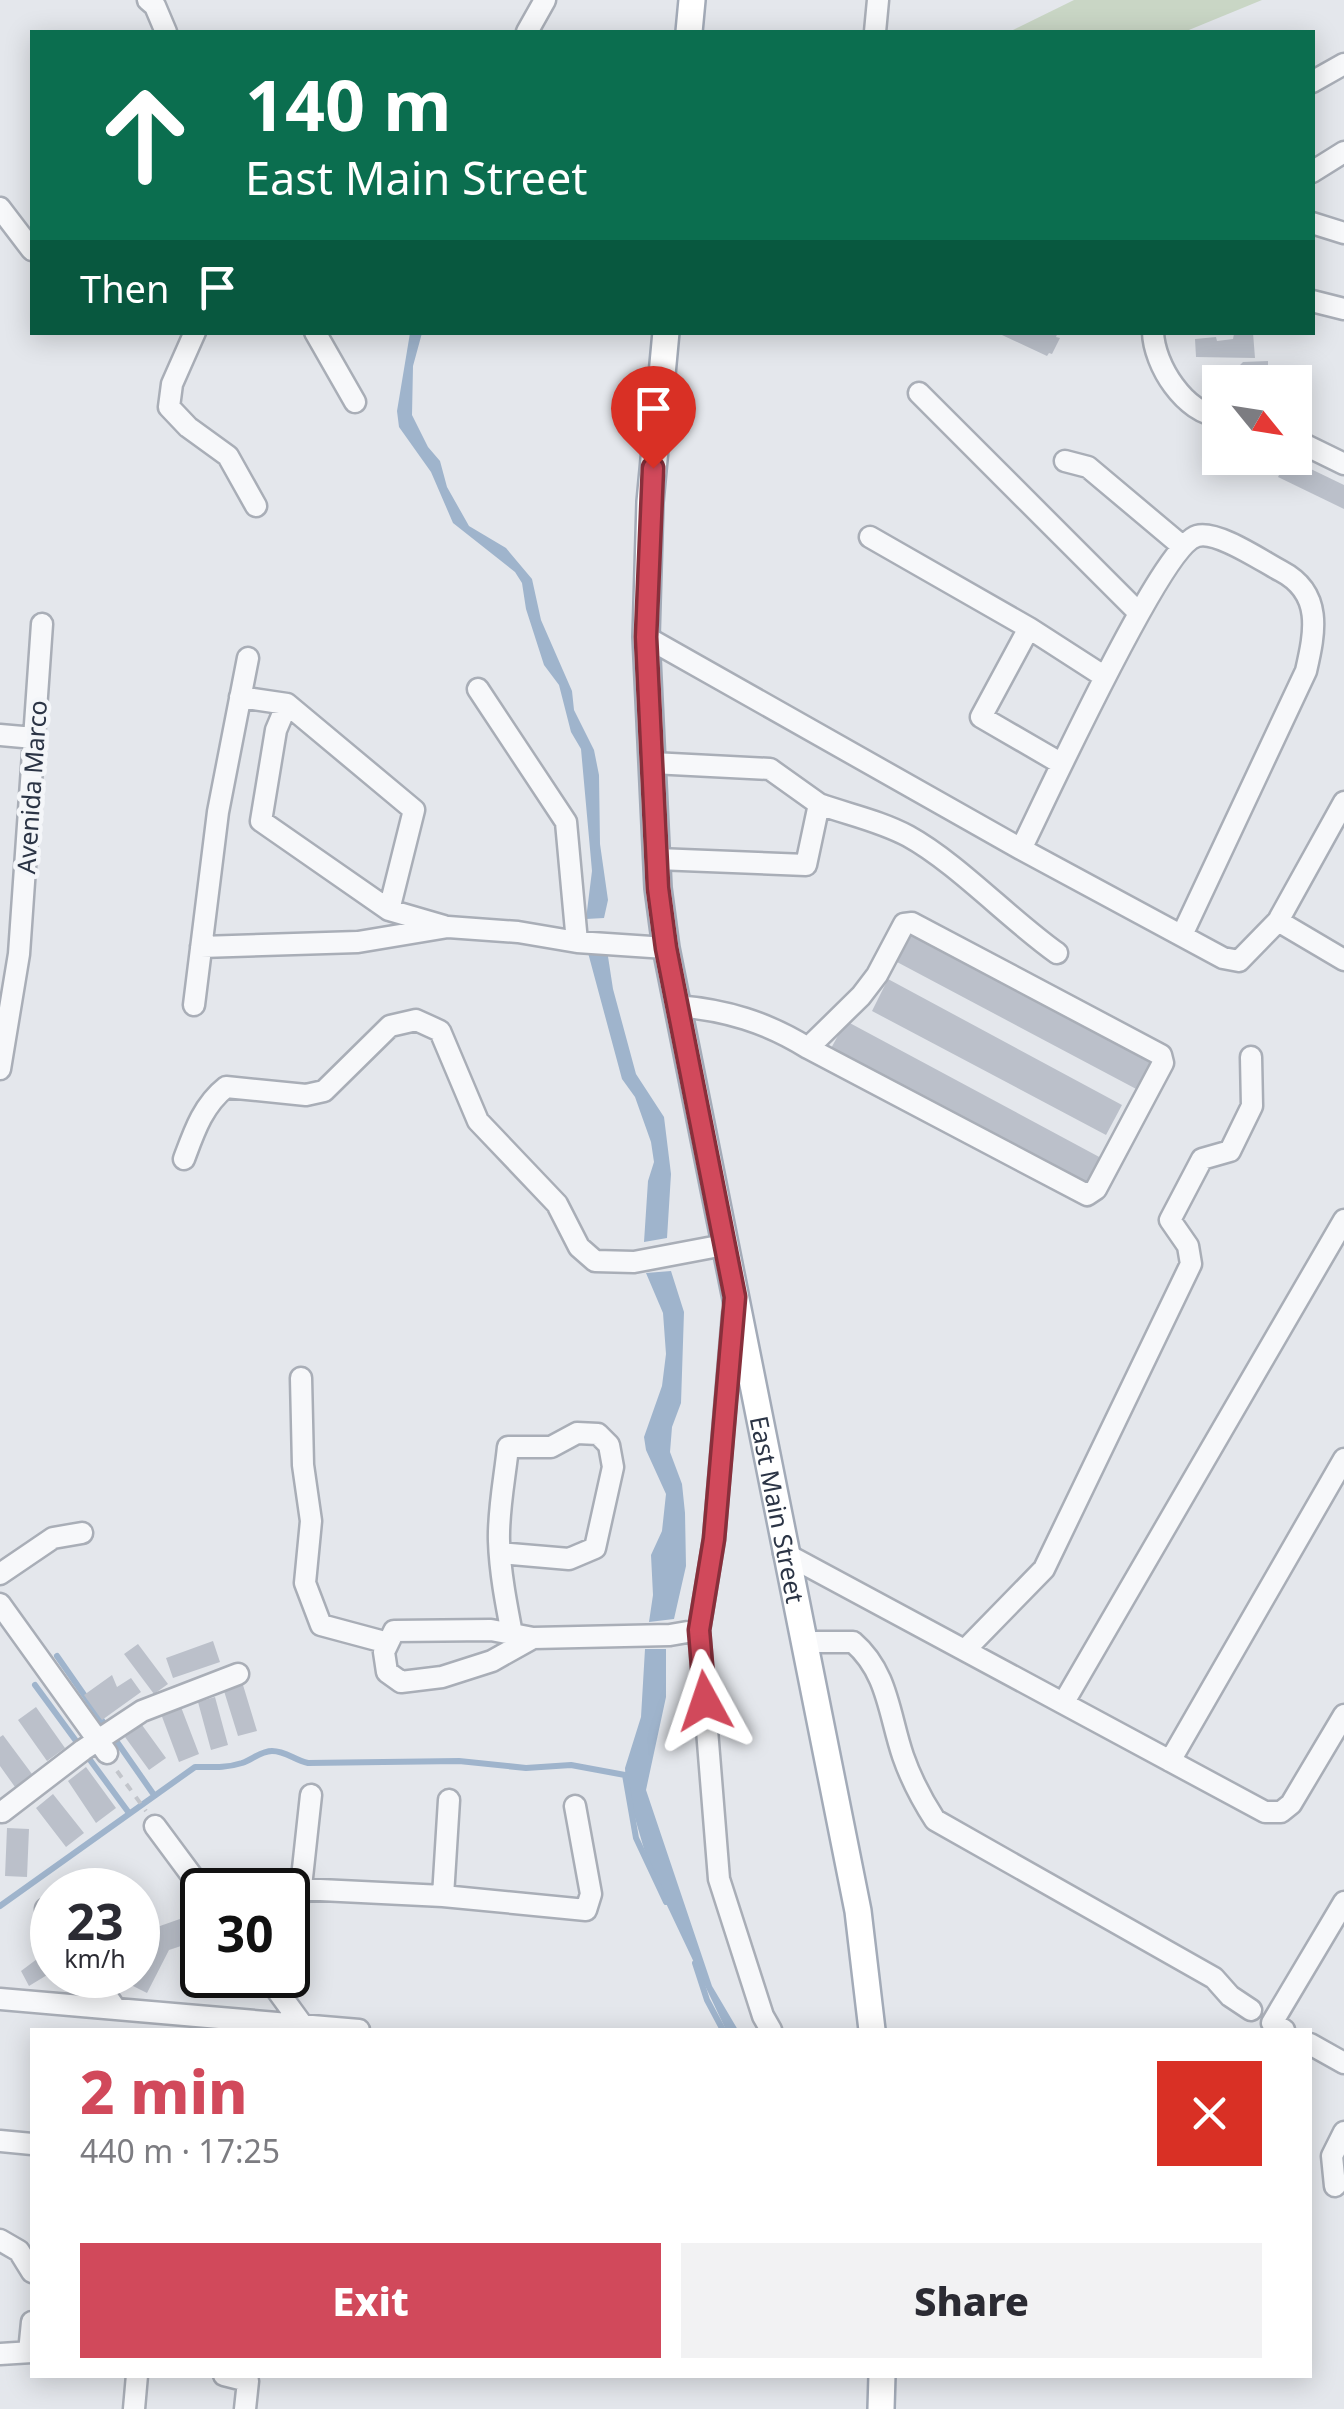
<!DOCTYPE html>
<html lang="en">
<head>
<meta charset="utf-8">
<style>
  body { margin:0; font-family:"Noto Sans",sans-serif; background:#f2f2f3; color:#2b2b33; height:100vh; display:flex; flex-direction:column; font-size:38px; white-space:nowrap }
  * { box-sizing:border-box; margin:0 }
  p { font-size:32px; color:#7c7c81 }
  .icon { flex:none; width:55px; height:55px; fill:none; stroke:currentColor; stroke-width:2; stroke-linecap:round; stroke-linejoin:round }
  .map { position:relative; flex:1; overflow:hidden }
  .details { position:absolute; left:30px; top:2028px; width:1282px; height:350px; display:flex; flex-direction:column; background:#fff; border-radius:0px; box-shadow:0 5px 25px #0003 }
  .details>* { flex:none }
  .top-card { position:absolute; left:30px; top:30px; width:1285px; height:305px; border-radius:0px; box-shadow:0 5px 25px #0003; background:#0b6e4f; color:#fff; overflow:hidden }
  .needle { width:65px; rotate:120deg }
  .tools { position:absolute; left:1202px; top:365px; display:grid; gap:20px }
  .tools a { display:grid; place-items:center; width:110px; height:110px; border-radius:0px; background:#fff; box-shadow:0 5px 25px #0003; font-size:50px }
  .speed { position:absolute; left:30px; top:1868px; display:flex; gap:20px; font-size:50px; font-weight:700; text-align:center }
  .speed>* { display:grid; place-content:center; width:130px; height:130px; border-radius:50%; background:#fff; box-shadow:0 5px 25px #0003; line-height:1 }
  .speed small { font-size:25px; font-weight:400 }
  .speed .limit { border:5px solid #111; border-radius:15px; background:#fff; color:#111 }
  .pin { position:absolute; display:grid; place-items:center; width:85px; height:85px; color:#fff; margin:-102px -42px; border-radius:50% 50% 50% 0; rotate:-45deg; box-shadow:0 0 10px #0007 }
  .pin .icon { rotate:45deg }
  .me { position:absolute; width:110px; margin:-55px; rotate:355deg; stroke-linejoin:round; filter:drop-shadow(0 0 8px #0008) }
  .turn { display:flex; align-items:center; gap:35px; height:210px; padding:0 50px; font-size:45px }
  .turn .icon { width:130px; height:130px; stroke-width:2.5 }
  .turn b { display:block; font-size:70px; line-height:85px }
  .then { display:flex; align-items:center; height:95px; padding:0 50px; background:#0003; gap:20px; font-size:38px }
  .round { display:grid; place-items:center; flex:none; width:105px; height:105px; border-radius:0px; background:#f2f2f3 }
  .overview { display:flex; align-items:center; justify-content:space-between; height:170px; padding:0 50px }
  h1 { font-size:60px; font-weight:800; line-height:75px; color:#d1495b }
  .button { display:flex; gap:20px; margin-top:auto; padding:20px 50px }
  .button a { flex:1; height:115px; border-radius:0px; background:#d1495b; color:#fff; font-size:40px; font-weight:800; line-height:115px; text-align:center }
  .button a+a { background:#f2f2f3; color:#2b2b33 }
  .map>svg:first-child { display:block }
</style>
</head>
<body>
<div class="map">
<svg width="1344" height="2409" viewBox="0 0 1344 2409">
  <rect width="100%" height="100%" fill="#e4e7ec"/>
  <path fill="#c9d6c5" d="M 1074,0 L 1262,0 L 1184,32 L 1009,32 Z"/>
  <path fill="#9fb4cc" d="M 410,333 L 422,333 L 413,366 L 412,415 L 428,447 L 440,461 L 447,487 L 469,526 L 506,548 L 532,579 L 541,620 L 572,691 L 574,710 L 594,750 L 599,775 L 600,844 L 608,900 L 604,918 L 586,919 L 592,871 L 581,749 L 571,732 L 559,685 L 544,665 L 526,609 L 522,583 L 515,572 L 453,523 L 431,472 L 399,427 L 397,411 Z
    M 587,949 L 607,950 L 613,989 L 636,1074 L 664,1117 L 671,1174 L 667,1238 L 644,1242 L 648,1181 L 654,1162 L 651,1142 L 635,1097 L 622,1079 Z
    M 671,1271 L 684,1312 L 681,1403 L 672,1427 L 670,1452 L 682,1484 L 685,1513 L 686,1566 L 674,1619 L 649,1622 L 653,1595 L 651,1555 L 662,1531 L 666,1494 L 646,1450 L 644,1437 L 662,1386 L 666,1354 L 663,1313 L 646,1273 Z
    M 645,1649 L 666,1649 L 666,1697 L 646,1790 L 712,1986 L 738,2030 L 726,2030 L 663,1897 L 644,1849 L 626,1787 L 625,1768 L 641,1717 Z"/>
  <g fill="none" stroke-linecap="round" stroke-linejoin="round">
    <path stroke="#9fb4cc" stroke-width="6" d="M 57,1656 L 154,1795
      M 35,1685 L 129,1813
      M 0,1906 L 195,1767 C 211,1767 227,1768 242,1763 C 253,1759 261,1751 272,1751 C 286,1751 294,1760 308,1763 L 459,1761 L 526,1768 L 571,1765 L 625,1775 L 636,1838 L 666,1902
      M 695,1963 L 707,2000 L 723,2030"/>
  </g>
  <path fill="#bbc0ca" d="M 1004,332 L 1058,332 L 1056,337 L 1060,338 L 1052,354 L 1049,353 L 1047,356 L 1002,335 Z
    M 1253,333 L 1255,358 L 1196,357 L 1195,339 L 1216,337 L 1217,341 L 1233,339 L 1234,334 Z
    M 1268,361 L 1268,372 L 1261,379 L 1262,382 L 1242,382 L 1234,371 L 1243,362 Z
    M 1222,366 L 1224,377 L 1236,382 L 1220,382 L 1220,402 L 1203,394 L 1211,377 L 1209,368 Z
    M 1288,458 L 1344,485 L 1344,509 L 1278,477 Z
    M 914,931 L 1156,1060 L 1140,1091 L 897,962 Z
    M 888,979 L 1122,1105 L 1106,1135 L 872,1011 Z
    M 846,1021 L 1103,1159 L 1087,1190 L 829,1052 Z
    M 213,1641 L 220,1662 L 173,1678 L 166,1658 Z
    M 138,1644 L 168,1684 L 154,1694 L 124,1654 Z
    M 112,1675 L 117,1687 L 131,1678 L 141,1692 L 102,1720 L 84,1695 Z
    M 243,1685 L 257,1731 L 238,1736 L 224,1691 Z
    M 215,1697 L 228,1745 L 211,1750 L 198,1702 Z
    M 36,1707 L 65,1748 L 47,1761 L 18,1720 Z
    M 181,1707 L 199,1754 L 179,1762 L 161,1714 Z
    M 142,1725 L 166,1758 L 149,1770 L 125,1737 Z
    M 3,1735 L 32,1774 L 15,1787 L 0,1766 L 0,1737 Z
    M 86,1767 L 116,1808 L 96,1823 L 68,1781 Z
    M 53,1794 L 84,1833 L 66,1847 L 36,1808 Z
    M 7,1828 L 29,1829 L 27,1877 L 5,1876 Z
    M 194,1914 L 202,1939 L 169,1950 L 147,1993 L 119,1979 L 121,1975 L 138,1975 L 138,1943 L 143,1932 Z
    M 41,1956 L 52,1972 L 29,1986 L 21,1971 Z"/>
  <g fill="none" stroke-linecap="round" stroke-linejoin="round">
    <g stroke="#a9aeb7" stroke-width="25">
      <path id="minor" d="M 148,0 L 155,6 L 166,32
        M 527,32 L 545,0
        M 875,32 L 878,0
        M 1312,82 L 1344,64
        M 1312,172 L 1344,152
        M 0,208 L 32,250
        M 1312,223 L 1344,233
        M 1312,301 L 1344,309
        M 195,332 L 172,384 L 169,407 L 188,427 L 228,456 L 256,506
        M 315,332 L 355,402
        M 1153,332 C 1154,365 1185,414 1220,416
        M 919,393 L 1139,613
        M 1295,440 L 1344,464
        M 1065,461 L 1088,467 L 1182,546
        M 870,537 L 1029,628 L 1105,677
        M 1029,628 L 981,717 L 1062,764
        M 646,637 L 1021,849 L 1223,958 L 1239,961 L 1278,921 L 1344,802
        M 478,689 L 566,822 L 577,942
        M 240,697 L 287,704 L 414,810 L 389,910 L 444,926
        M 287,704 L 276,730 L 261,821 L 389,910
        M 0,735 L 34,738
        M 652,763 L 770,769 L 819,804 L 806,865 L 657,859
        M 819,804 C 850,815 880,821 908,836 C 957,863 1009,919 1057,953
        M 1021,849 C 1044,803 1161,546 1197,536 C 1217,530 1262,561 1281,571 C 1323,593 1315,632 1306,671 L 1182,935
        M 1278,921 L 1344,960
        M 201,947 L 358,942 L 448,927 L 518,932 L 577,942 L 666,948
        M 194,1005 L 218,812 L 248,658
        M 677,1006 C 726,1010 766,1022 808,1048 L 861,996 L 877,975 L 904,924 L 912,923 L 1161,1055 L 1163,1063 L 1096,1189 L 1087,1195 L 808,1048
        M 0,1069 L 19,954 L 42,624
        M 184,1159 C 194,1132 203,1105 226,1087 L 306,1095 L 324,1091 L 390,1026 L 416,1020 L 440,1031 L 478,1121 L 557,1204 L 579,1247 L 595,1261 L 634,1262 L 724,1245
        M 733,1314 L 714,1539 L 699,1630 L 719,1879 L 763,2016 L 771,2030
        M 301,1378 L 303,1465 L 311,1521 L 305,1583 L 321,1625 L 388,1643
        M 500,1553 L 569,1559 L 595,1548 L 613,1467 L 609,1445 L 598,1434 L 577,1433 L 551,1447 L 508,1447 C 505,1477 498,1510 499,1541 C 500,1572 506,1603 512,1634
        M 784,1553 L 1265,1812 L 1281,1812 L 1291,1804 L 1344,1715
        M 0,1574 L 53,1538 L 82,1533
        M 0,1604 L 107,1753
        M 533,1638 L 491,1630 L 394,1631 L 384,1652 L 387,1672 L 401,1682 L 442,1677 L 492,1661 L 533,1638 L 670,1635 L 699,1630
        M 803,1642 L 853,1642 C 888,1672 889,1715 903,1756 C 911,1779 922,1800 935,1820 L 1214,1978 L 1230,1996 L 1251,2010
        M 965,1650 L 1044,1569 L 1191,1264 L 1188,1246 L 1170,1220 L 1202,1159 L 1230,1151 L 1252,1106 L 1251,1057
        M 1064,1702 L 1344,1220
        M 1170,1761 L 1344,1459
        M 2,1812 L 83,1750 L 142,1711 L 238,1674
        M 155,1826 L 198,1884 L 443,1896 L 586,1910 L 591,1894 L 575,1806
        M 300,1896 L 311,1795
        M 443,1896 L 449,1800
        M 46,1909 L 52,1919
        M 92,1975 L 115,2008
        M 266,1975 L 306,2030
        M 0,1999 L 359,2030
        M 1284,2030 L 1272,2023 L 1344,1902
        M 1310,2044 L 1344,2063
        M 0,2141 L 32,2144
        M 1335,2186 L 1332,2156 L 1344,2132
        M 0,2240 L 19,2251 L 32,2272
        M 29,2352 L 32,2322
        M 0,2354 L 32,2352
        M 224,2375 L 248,2381 L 245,2409
        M 134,2409 L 137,2375"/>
    </g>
    <g stroke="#a3abb8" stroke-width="30">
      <g id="major">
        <path d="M 689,32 L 692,0"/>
        <path id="s1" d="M 666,332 L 650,502 L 646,637 L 658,888 L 666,948 L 858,1911 L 872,2030"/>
        <path d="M 881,2409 L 882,2375"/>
      </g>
    </g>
    <path stroke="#c2c5cb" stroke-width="4" stroke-dasharray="8 8" stroke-linecap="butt" d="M 117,1771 L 146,1811"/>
    <use href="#minor" stroke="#f7f8fa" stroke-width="20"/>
    <use href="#major" stroke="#fff" stroke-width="25"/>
  </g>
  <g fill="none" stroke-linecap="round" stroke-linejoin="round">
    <g stroke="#882f3b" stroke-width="25">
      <path id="route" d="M 653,468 L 646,637 L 658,888 L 666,948 L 735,1297 L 714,1539 L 699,1630 L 705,1701"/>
    </g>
    <use href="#route" stroke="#d1495b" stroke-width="18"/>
  </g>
  <g text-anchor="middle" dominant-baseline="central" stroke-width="9" stroke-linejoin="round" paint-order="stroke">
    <g font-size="25" fill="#2b3445" stroke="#f4f6f9">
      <text transform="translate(31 787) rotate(-86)">Avenida Marco</text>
      <text stroke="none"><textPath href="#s1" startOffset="1190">East Main Street</textPath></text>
    </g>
  </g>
</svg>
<div class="tools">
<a><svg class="needle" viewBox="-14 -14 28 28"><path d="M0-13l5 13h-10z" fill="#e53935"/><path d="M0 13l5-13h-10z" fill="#7c7c81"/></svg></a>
</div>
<div class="speed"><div>23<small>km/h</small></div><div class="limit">30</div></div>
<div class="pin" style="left:653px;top:468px;background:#d93025"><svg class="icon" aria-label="arrive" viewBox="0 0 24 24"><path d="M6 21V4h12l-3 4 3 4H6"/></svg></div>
<svg class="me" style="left:705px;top:1701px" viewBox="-20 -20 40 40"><path d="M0-17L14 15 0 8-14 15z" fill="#d1495b" stroke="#fff" stroke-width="4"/></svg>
<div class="top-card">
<div class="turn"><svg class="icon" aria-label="ahead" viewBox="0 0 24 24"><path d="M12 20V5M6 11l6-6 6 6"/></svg><div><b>140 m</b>East Main Street</div></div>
<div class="then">Then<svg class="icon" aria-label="arrive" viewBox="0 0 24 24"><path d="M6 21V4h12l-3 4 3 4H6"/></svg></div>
</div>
<section class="details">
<div class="overview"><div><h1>2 min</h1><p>440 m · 17:25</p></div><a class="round" style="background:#d93025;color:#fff"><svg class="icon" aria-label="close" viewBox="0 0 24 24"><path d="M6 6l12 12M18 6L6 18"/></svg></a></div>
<div class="button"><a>Exit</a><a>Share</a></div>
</section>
</div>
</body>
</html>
